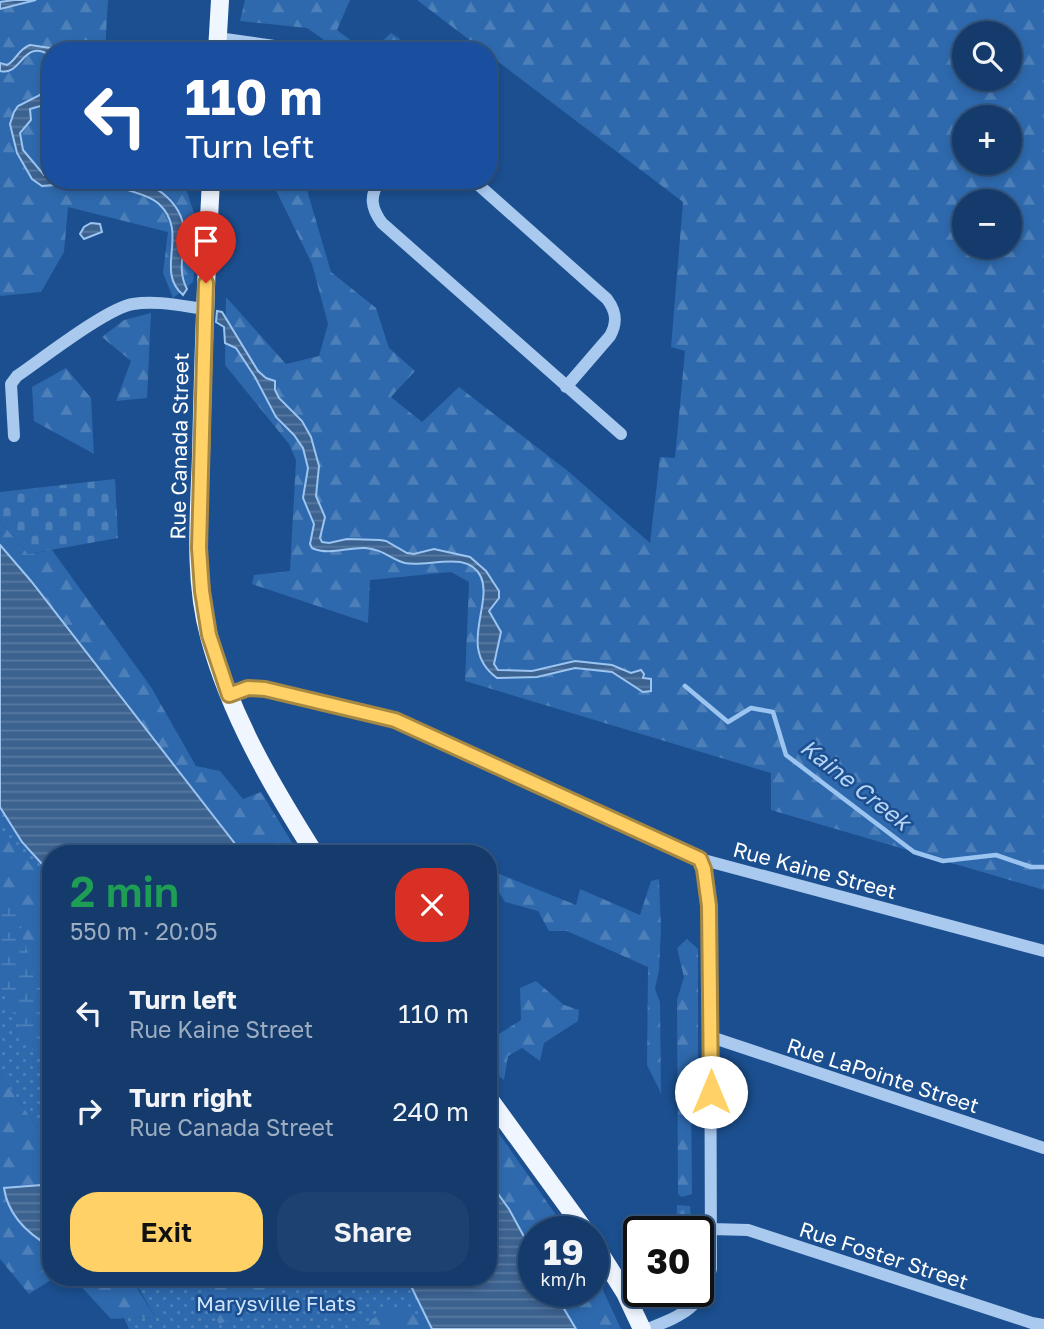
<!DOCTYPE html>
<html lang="en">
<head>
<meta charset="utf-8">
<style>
  body { margin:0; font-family:"Golos Text",sans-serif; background:#1d4271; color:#f1f3f6; height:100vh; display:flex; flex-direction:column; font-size:26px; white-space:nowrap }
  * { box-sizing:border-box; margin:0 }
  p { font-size:23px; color:#9dadc1 }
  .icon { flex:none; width:38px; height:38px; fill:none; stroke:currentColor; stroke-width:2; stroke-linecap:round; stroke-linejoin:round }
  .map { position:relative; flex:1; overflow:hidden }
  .drawer { position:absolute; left:42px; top:845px; width:455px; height:441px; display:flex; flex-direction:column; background:#143b6b; border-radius:28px; box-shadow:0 4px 10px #0003,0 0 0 2px #33557e }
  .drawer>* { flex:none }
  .guide { position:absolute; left:42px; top:42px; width:455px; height:147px; border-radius:28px; box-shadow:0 4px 10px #0003,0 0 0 2px #33557e; background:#1a4fa0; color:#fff; overflow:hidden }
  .tools { position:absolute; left:952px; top:21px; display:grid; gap:14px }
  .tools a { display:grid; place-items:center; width:70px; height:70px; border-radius:50%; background:#143b6b; box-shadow:0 4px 10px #0003,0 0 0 2px #33557e; font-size:35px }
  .speed { position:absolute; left:518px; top:1216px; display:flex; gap:14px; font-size:35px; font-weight:700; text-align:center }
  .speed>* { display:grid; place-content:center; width:91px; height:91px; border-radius:50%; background:#143b6b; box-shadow:0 4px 10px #0003,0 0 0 2px #33557e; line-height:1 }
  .speed small { font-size:18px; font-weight:400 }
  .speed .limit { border:4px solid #111; border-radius:10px; background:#fff; color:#111 }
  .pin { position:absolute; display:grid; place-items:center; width:60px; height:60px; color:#fff; margin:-72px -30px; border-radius:50% 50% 50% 0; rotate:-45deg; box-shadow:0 0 7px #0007 }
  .pin .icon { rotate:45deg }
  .me { position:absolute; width:77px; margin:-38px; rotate:0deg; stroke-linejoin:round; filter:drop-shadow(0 0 5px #0008) }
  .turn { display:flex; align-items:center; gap:24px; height:147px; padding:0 28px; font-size:32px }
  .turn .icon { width:91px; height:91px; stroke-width:2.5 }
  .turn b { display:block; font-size:49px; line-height:60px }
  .round { display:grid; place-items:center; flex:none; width:74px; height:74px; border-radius:28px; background:#1d4271 }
  .summary { display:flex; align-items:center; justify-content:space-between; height:119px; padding:0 28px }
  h1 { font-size:42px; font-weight:600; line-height:52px; color:#1e9e55 }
  .primary-button { display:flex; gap:14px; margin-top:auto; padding:14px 28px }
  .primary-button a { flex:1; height:80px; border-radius:28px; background:#ffd166; color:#111; font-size:28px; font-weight:600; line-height:80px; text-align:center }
  .primary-button a+a { background:#1d4271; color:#f1f3f6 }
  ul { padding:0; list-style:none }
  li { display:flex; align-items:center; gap:21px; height:98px; padding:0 28px }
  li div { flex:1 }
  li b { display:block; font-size:26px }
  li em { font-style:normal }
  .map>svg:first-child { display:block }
</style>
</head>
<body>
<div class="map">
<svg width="1044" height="1329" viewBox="0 0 1044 1329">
  <defs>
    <pattern id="grass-dots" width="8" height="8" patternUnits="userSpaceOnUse" patternTransform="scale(1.75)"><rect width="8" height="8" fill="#2e69ad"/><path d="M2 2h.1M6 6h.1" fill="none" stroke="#4d80b9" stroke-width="1.8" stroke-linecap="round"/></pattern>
    <pattern id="forest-firs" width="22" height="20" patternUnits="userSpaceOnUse" patternTransform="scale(1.75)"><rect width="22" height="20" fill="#2e69ad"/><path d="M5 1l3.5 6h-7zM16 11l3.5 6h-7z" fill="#4d80b9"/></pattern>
    <pattern id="wetland-marsh" width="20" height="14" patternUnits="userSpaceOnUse" patternTransform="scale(1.75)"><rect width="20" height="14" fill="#2e69ad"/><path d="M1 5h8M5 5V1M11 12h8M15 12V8" fill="none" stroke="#4d80b9"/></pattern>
    <pattern id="cemetery-stones" width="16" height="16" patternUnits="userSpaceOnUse" patternTransform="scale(1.75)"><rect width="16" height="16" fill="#2e69ad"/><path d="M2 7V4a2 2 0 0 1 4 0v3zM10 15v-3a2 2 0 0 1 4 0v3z" fill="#4d80b9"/></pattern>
    <pattern id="water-rules" width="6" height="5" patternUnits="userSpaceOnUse" patternTransform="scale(1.75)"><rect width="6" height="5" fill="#3c6290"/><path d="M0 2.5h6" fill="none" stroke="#597aa1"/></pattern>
  </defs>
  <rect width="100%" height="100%" fill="#1b4f8f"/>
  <path fill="url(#grass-dots)" d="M 0,807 L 22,842 L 51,874 L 51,1147 L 0,1074 Z
    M 133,1278 L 407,1278 L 428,1320 L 405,1329 L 129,1329 L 124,1318 L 155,1317 Z"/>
  <path fill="url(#forest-firs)" fill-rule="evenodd" d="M 0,0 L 108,0 L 105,51 L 51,51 L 51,180 L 171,180 L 186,189 L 200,231 L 193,282 L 173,298 L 163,273 L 168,232 L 68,207 L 64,252 L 41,292 L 0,296 Z
    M 245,0 L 350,0 L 337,30 L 365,51 L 340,51 L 307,28 L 240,21 Z
    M 417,0 L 1044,0 L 1044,890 L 771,810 L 771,773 L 465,681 L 469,582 L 451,572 L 370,580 L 368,623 L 252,584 L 254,575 L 290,571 L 296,460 L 289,444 L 225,365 L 226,297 L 286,364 L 319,356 L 328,324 L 312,264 L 271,180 L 304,180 L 331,272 L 376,308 L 389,348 L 415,371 L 391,397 L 422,422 L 459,387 L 569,472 L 650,543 L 660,457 L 675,458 L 685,351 L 671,347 L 683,202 L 488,54 L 488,51 L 484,51 ZM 964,33 L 1010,33 L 1010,79 L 964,79 ZM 964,117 L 1010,117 L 1010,163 L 964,163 ZM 964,201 L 1010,201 L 1010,247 L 964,247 Z
    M 391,33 L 400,39 L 391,51 L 372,51 Z
    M 151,313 L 147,398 L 116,401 L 131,361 L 102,337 L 124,320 Z
    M 66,368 L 91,398 L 94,454 L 34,421 L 32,387 Z
    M 0,521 L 28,554 L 52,550 L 151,687 L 196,766 L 220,771 L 243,799 L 261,792 L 299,854 L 243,854 L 31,581 L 0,545 Z
    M 0,827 L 31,865 L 51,896 L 51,993 L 37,976 L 23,939 L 20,915 L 0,889 Z
    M 488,862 L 497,873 L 576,905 L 580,889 L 640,915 L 651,881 L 659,879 L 661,929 L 659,970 L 655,989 L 660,1002 L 661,1093 L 647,1065 L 648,967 L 567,931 L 549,931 L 538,911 L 505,902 L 495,886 L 488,887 Z
    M 687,939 L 698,949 L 698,1073 L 691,1087 L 692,1194 L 682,1197 L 678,1194 L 677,1000 L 684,977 L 677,948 Z
    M 536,981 L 564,1005 L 579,1010 L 578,1021 L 544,1043 L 540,1061 L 522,1048 L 508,1056 L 504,1080 L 488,1068 L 488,1041 L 521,1020 L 520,988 Z
    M 0,1074 L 51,1147 L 51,1278 L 131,1278 L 155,1317 L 111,1319 L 77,1282 L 54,1278 L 29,1294 L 0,1259 Z
    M 488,1118 L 568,1232 L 534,1232 L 534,1255 L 509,1209 L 488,1180 Z
    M 677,1205 L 690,1206 L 692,1232 L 676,1232 Z
    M 593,1270 L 595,1273 L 621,1329 L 576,1329 L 554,1292 L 593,1292 Z
    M 196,1278 L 281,1278 L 276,1292 L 249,1303 L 243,1315 L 219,1324 Z
    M 395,1307 L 428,1320 L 432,1329 L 353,1329 Z"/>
  <path fill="url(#wetland-marsh)" d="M 0,889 L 20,915 L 23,939 L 37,976 L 51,993 L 51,1069 L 30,1047 L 0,987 Z"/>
  <path fill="url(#cemetery-stones)" d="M 115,479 L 118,538 L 28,554 L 0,521 L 0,492 Z"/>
  <path fill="url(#water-rules)" stroke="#9cc4f0" stroke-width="2" d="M 14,0 L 36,0 L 0,9 L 0,2 Z
    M 30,45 L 50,48 L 54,51 L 51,51 L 51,56 C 22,37 22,77 0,71 L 0,63 L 7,65 C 17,60 17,50 30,45 Z
    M 51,76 L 51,103 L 30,109 L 31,120 L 20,133 L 23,150 L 44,175 L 51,174 L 51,180 L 58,180 L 53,185 L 42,186 L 32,179 L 17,153 L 10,124 L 14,112 L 18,106 L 40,95 Z
    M 98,180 C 109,180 121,179 131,180 C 161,185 187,208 184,240 C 183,258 178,272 187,289 L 183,295 C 154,270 190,233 159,204 C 146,192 115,189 98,180 Z
    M 91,223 L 100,224 L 102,232 L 84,239 L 80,234 L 84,227 Z
    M 217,311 L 222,312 L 258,371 L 266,378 L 275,381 L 275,390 L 279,398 L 302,421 L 311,437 L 319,466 L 316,496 L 325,517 L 320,538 L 322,542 L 329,543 L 347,539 L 380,540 L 386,541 L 407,553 L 414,554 L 434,549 L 470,557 L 486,571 L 499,591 L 499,598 L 489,611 L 501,632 L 494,664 L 498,670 L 532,671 L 575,661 L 612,665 L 631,673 L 641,670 L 644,674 L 643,678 L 651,679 L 651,691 L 643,692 L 612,672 L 575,668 L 537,677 L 497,678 C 457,649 493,605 481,577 C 468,549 427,568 405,563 C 390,559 383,549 365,548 C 348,547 329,556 312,548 L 310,544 L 314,524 L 303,498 L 308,468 L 303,448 L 294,435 L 276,417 L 255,377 L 236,348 L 225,343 L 224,327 L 216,322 Z
    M 0,545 L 31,581 L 243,854 L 51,854 L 51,874 L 22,842 L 0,807 Z
    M 488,1180 L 509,1209 L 534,1255 L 534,1292 L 554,1292 L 576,1329 L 432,1329 L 407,1278 L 488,1278 Z
    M 41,1185 L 51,1196 L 51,1247 C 28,1234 8,1216 4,1188 Z"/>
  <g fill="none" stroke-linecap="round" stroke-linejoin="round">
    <path stroke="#9cc4f0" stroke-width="4.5" d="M 685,686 L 728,722 L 751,708 L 773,712 L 786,755 L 914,852 L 943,861 L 996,855 L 1031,867 L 1044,867"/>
    <path stroke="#a9c9ee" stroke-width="12" d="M 218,38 L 309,51
      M 380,180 C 369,196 371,208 382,223 L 621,434
      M 473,180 L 607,299 C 616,311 618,322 610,336 L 566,387
      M 14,436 L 11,384 L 17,376 C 42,359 107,308 133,304 C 156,300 182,306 205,309
      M 229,695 L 248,688 L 265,689 L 377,715 L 410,726 L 700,859 L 1044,951
      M 711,1037 L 1044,1148
      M 712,1229 L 748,1230 L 1032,1323 L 1044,1325
      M 648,1329 C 683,1315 702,1308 711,1269 L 710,930 L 707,883 L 700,859"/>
    <path stroke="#f0f6ff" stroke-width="18" d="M 217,51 L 220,0
      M 211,180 C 206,272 203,364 201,456 C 199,515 193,578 209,636 C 230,715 272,786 315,854
      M 488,1097 L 586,1232
      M 593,1242 L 625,1293 L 642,1329"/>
  </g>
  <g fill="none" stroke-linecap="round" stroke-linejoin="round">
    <g stroke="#a68842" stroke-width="18">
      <path id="route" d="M 206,283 L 199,548 L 202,591 L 209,635 L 229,695 L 248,688 L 265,689 L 395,720 L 700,859 L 704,869 L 709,906 L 711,1092"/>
    </g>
    <use href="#route" stroke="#ffd166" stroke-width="12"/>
  </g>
  <g text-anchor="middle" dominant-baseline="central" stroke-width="5" stroke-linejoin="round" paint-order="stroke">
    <g font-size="21" fill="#fff" stroke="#1b4f8f">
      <text transform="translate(179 446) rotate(-89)">Rue Canada Street</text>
      <text transform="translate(815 870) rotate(15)">Rue Kaine Street</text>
      <text transform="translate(883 1075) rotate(18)">Rue LaPointe Street</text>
      <text transform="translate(884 1255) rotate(18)">Rue Foster Street</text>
    </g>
    <g font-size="21" fill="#cfe3fa" stroke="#1b4f8f">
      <text x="276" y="1303">Marysville Flats</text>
    </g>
    <g font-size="23" font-style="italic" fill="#b5d3f5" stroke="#1b4f8f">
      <text transform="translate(856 784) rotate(38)">Kaine Creek</text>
    </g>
  </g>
</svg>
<div class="tools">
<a><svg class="icon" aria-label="search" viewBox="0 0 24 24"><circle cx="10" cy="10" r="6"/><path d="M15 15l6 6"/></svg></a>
<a>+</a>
<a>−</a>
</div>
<div class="speed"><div>19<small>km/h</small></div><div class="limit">30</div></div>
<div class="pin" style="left:206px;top:283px;background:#d93025"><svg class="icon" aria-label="arrive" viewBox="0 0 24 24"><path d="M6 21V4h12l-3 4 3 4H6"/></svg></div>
<svg class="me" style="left:711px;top:1092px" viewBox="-20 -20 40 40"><circle r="19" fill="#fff"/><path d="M0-13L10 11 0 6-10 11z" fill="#ffd166"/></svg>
<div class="guide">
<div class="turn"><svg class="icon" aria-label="left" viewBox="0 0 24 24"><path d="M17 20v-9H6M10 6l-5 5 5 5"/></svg><div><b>110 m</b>Turn left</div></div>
</div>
<section class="drawer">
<div class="summary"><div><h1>2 min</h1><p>550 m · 20:05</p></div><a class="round" style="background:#d93025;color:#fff"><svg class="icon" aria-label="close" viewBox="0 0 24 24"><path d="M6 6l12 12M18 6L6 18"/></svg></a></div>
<ul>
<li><svg class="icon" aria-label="left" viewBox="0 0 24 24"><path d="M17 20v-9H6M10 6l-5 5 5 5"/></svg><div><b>Turn left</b><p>Rue Kaine Street</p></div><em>110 m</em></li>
<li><svg class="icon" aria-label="right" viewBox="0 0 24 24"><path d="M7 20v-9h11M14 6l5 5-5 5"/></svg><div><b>Turn right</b><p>Rue Canada Street</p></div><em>240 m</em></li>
</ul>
<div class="primary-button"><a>Exit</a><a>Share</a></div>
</section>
</div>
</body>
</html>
